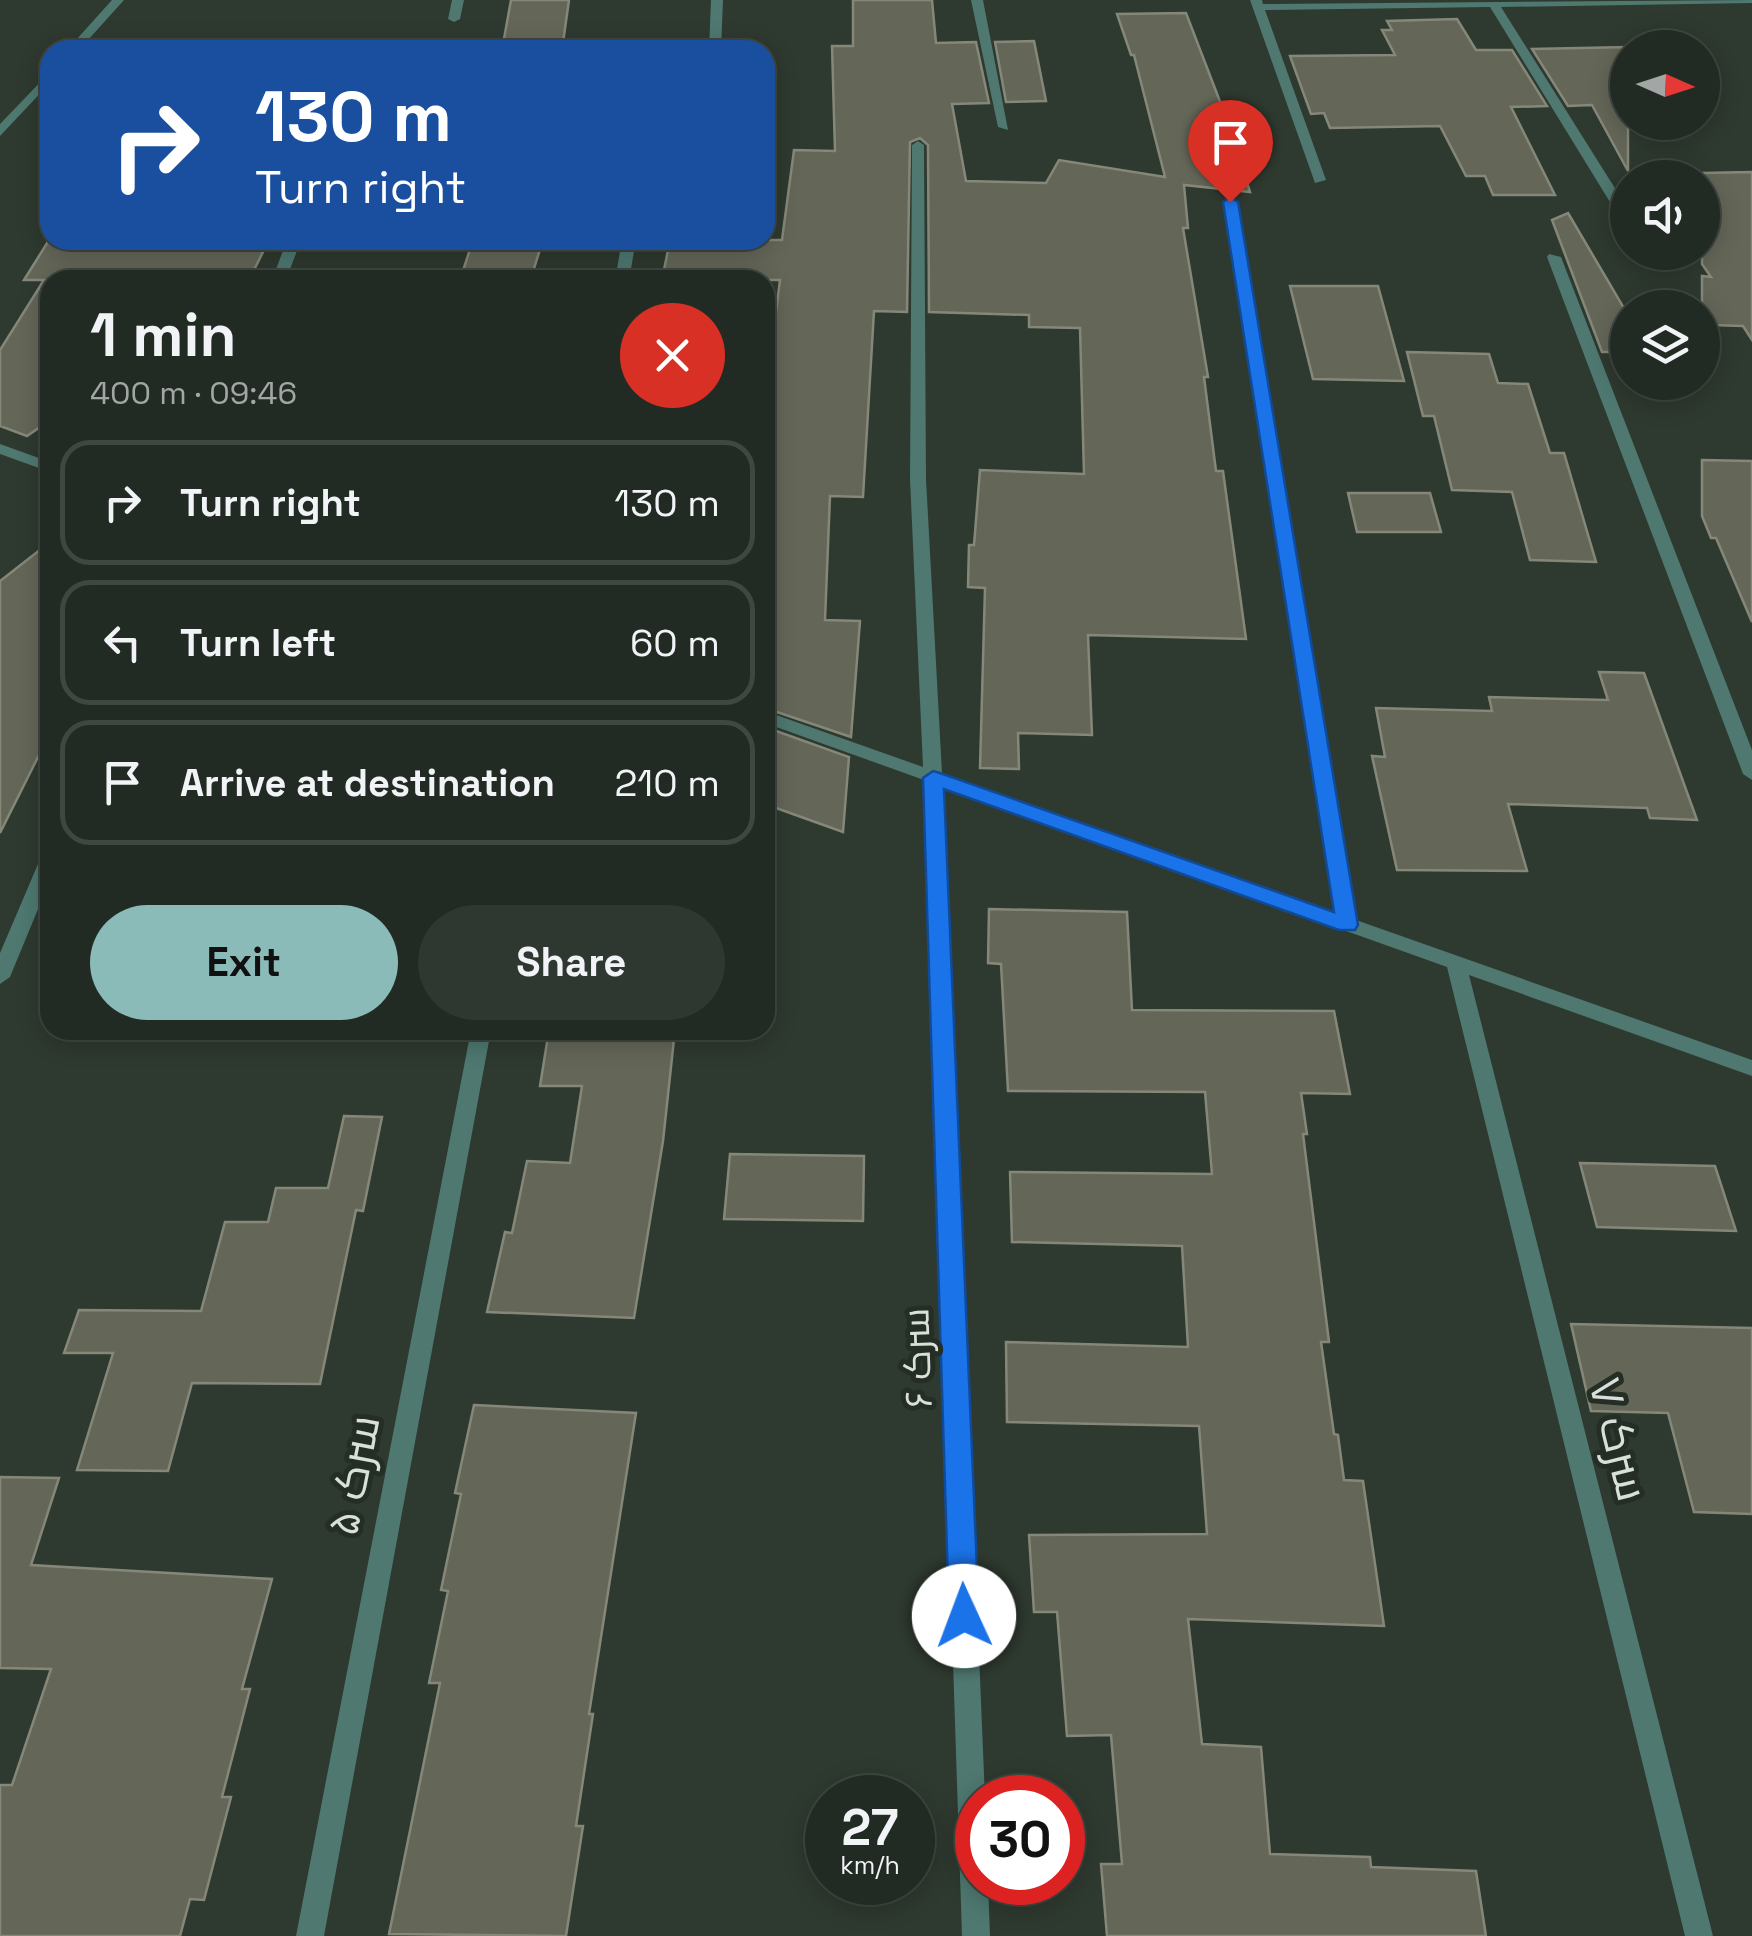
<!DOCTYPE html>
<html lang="en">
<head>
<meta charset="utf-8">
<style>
  body { margin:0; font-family:"Space Grotesk",Cairo,sans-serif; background:#2e3730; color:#f1f3f6; height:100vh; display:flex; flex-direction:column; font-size:38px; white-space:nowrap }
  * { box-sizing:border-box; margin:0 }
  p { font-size:32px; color:#a2a7a6 }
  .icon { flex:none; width:55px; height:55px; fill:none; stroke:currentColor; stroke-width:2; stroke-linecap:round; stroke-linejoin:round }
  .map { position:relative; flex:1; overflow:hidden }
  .drawer { position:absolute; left:40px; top:270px; width:735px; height:770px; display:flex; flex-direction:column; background:#222b23; border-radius:30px; box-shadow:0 5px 25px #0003,0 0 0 2px #3f4741 }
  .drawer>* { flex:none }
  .guide { position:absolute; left:40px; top:40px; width:735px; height:210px; border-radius:30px; box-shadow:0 5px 25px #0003,0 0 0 2px #3f4741; background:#1a4fa0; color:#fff; overflow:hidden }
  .needle { width:65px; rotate:93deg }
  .controls { position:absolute; left:1610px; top:30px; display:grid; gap:20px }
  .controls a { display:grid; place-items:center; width:110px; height:110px; border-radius:50%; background:#222b23; box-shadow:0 5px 25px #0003,0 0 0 2px #3f4741; font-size:50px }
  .speed { position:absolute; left:805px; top:1775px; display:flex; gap:20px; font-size:50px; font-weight:700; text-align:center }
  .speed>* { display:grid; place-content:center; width:130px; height:130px; border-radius:50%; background:#222b23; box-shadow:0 5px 25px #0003,0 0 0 2px #3f4741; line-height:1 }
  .speed small { font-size:25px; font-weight:400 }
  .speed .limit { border:15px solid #d22; background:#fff; color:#111 }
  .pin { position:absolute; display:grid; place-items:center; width:85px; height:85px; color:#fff; margin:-102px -42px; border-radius:50% 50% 50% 0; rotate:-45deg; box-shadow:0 0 10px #0007 }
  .pin .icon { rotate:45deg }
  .me { position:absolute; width:110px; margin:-55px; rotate:358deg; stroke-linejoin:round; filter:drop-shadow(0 0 8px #0008) }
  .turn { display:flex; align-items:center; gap:35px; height:210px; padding:0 50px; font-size:45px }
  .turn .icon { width:130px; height:130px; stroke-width:2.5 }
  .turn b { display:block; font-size:70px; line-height:85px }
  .round { display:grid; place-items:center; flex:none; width:105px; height:105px; border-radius:52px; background:#2e3730 }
  .headline { display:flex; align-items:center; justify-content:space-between; height:170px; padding:0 50px }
  h1 { font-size:60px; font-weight:700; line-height:75px }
  .action { display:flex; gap:20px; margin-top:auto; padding:20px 50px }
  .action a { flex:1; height:115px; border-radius:60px; background:#8bbbb9; color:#111; font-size:40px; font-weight:700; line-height:115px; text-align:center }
  .action a+a { background:#2e3730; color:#f1f3f6 }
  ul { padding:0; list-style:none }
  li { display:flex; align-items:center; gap:30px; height:125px; margin:0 20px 15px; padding:0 30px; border:5px solid #3f4741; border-radius:30px }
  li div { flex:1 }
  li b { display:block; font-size:38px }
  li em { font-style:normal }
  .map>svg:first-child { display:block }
</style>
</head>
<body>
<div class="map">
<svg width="1752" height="1936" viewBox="0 0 1752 1936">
  <rect width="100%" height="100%" fill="#2e392f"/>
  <path fill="#646658" stroke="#858879" stroke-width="2.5" d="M 511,0 L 569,0 L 562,50 L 502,50 Z
    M 853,0 L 932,0 L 936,43 L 976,42 L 989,103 L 952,104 L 966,181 L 1046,183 L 1059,160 L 1165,177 L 1134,55 L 1131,55 L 1117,14 L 1186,13 L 1229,125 L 1250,192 L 1184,185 L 1188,228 L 1183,228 L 1208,377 L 1204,377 L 1216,471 L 1223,471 L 1246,639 L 1088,635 L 1092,735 L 1018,733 L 1019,769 L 980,768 L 985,588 L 968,587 L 969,545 L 974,545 L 980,470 L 1084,474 L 1080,328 L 1029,327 L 1029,315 L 929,312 L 928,145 L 920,138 L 910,142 L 907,312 L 874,311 L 863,497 L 830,496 L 825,620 L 860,621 L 851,737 L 765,708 L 765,399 L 780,280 L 662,280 L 670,240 L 782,240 L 794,150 L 835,151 L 832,46 L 853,46 Z
    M 1457,19 L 1476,50 L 1512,50 L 1547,106 L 1511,107 L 1555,195 L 1493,195 L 1485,176 L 1466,176 L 1440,126 L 1330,128 L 1324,113 L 1311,114 L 1290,56 L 1395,55 L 1382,30 L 1392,30 L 1387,21 Z
    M 1034,41 L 1046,101 L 1006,102 L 995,42 Z
    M 1628,47 L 1628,171 L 1592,105 L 1568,106 L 1532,49 Z
    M 1752,172 L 1752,340 L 1743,326 L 1711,325 L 1702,309 L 1702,276 L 1711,277 L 1702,264 L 1702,173 Z
    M 1568,213 L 1628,315 L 1628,352 L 1602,352 L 1552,220 Z
    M 49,240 L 177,242 L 268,242 L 249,280 L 50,280 L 50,420 L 27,436 L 0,426 L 0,350 L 44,280 L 24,280 Z
    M 473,240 L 543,240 L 531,278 L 460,280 Z
    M 1290,286 L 1378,286 L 1404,381 L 1313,379 Z
    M 1407,352 L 1489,354 L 1498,383 L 1528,384 L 1550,453 L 1564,453 L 1596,562 L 1530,560 L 1512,492 L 1452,490 L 1434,416 L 1423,416 Z
    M 1702,460 L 1752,461 L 1752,622 L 1716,538 L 1711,538 L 1702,516 Z
    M 1348,493 L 1430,493 L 1441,532 L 1357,532 Z
    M 50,542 L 50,733 L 0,833 L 0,581 Z
    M 1599,672 L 1644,673 L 1697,820 L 1650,818 L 1647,808 L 1508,804 L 1527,871 L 1397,870 L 1372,756 L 1385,757 L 1376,708 L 1492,711 L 1489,697 L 1608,700 Z
    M 765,727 L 849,757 L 843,832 L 765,804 Z
    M 989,909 L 1127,912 L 1132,1010 L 1334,1011 L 1350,1094 L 1301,1093 L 1307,1134 L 1303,1134 L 1329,1342 L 1321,1342 L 1334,1434 L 1338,1435 L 1344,1480 L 1363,1481 L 1384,1626 L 1188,1619 L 1202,1744 L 1261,1747 L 1270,1854 L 1370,1857 L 1371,1867 L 1476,1871 L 1486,1936 L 1107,1936 L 1101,1864 L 1122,1864 L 1111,1735 L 1067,1736 L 1057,1612 L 1034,1612 L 1029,1535 L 1207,1534 L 1199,1426 L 1007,1422 L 1006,1342 L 1188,1347 L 1182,1246 L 1012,1242 L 1010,1172 L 1212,1174 L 1205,1092 L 1008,1091 L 1001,964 L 988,963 Z
    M 549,1030 L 675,1030 L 663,1141 L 634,1318 L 487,1312 L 505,1232 L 512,1233 L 527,1161 L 570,1163 L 582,1086 L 540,1086 Z
    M 344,1116 L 382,1117 L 363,1211 L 356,1210 L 320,1384 L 192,1383 L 168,1471 L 77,1470 L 113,1353 L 64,1353 L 79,1310 L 201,1311 L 225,1222 L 268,1222 L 276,1188 L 328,1188 Z
    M 730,1154 L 864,1156 L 863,1221 L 724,1219 Z
    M 1580,1163 L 1715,1166 L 1736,1231 L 1597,1227 Z
    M 1571,1324 L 1752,1328 L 1752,1514 L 1694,1512 L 1668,1413 L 1591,1411 Z
    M 474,1405 L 636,1413 L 589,1714 L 593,1714 L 576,1826 L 583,1826 L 566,1936 L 389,1934 L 440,1683 L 429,1683 L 448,1591 L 441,1590 L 461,1494 L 455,1493 Z
    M 0,1477 L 59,1478 L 31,1565 L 272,1579 L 242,1689 L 250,1689 L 222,1797 L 231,1797 L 204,1900 L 190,1899 L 180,1936 L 0,1936 L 0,1785 L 12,1785 L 51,1669 L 0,1668 Z"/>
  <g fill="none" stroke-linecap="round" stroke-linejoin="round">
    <path fill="#4e7870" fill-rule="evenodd" d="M 112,0 L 124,0 L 79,50 L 67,50 Z
      M 452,0 L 464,0 L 460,19 L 454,22 L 448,19 Z
      M 711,0 L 723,0 L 721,50 L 709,50 Z
      M 971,0 L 983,0 L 1008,130 L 998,127 Z
      M 1250,0 L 1262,0 L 1263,4 L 1752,0 L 1752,3 L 1501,7 L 1628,209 L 1628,224 L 1621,220 L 1490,7 L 1265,10 L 1326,180 L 1315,183 Z
      M 50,72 L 50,83 L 0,136 L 0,124 Z
      M 918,141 L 924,145 L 926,479 L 942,773 L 1335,912 L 1223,202 L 1235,199 L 1356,920 L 1752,1060 L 1752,1076 L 1469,975 L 1713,1936 L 1685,1936 L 1447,967 L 943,787 L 985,1798 L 978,1798 L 978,1882 L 988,1882 L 990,1936 L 962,1936 L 924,780 L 765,723 L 765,711 L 923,767 L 910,479 L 912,145 Z
      M 287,240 L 301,240 L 286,280 L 272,280 Z
      M 622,240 L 636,240 L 629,280 L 615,280 Z
      M 1549,254 L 1561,257 L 1752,750 L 1752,780 L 1743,774 L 1547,257 Z
      M 0,444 L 50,462 L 50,472 L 0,454 Z
      M 50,851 L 50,880 L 10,977 L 0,984 L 0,953 L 41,857 Z
      M 471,1030 L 491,1030 L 324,1936 L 296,1936 Z"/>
  </g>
  <path fill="#1a73e8" stroke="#114b97" stroke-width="2.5" d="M 1230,197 L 1238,202 L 1358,925 L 1355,930 L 1339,930 L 944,789 L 979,1616 L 974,1626 L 964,1630 L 954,1626 L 949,1616 L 923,778 L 933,771 L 940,773 L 1334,912 L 1223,202 Z"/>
  <g text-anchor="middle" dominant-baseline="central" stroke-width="10" stroke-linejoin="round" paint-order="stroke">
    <g font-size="38" fill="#d9dfd9" stroke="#242e25">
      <text transform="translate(917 1358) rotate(-92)">سرک ۶</text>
    </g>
    <g font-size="45" fill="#d9dfd9" stroke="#242e25">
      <text transform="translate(1619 1439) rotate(76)">سرک ۷</text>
      <text transform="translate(353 1475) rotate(-79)">سرک ۵</text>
    </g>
  </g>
</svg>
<div class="controls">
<a><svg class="needle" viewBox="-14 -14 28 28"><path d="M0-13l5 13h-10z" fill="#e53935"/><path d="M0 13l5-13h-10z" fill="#a2a7a6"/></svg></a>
<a><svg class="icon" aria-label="sound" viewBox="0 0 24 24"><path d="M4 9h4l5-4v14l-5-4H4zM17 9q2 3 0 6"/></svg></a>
<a><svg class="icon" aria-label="layers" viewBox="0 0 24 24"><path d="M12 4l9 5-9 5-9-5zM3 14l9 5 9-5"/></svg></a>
</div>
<div class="speed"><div>27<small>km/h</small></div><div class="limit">30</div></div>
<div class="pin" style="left:1230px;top:202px;background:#d93025"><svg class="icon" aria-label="arrive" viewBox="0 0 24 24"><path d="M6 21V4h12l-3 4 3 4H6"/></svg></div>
<svg class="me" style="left:964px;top:1616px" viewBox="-20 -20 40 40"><circle r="19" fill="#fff"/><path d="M0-13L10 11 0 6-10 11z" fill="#1a73e8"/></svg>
<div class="guide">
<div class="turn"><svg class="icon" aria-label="right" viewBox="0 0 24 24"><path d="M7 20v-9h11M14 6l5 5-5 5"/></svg><div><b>130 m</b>Turn right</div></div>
</div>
<section class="drawer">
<div class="headline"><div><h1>1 min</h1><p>400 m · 09:46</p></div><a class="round" style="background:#d93025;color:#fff"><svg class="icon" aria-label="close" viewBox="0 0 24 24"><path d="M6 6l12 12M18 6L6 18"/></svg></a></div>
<ul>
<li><svg class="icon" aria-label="right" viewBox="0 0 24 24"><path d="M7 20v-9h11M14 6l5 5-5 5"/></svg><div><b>Turn right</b></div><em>130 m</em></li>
<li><svg class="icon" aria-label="left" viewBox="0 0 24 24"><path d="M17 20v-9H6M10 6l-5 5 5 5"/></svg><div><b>Turn left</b></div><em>60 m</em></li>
<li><svg class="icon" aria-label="arrive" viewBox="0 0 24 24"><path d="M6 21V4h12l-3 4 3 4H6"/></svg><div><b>Arrive at destination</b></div><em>210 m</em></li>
</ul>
<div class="action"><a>Exit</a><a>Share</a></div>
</section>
</div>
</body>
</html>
